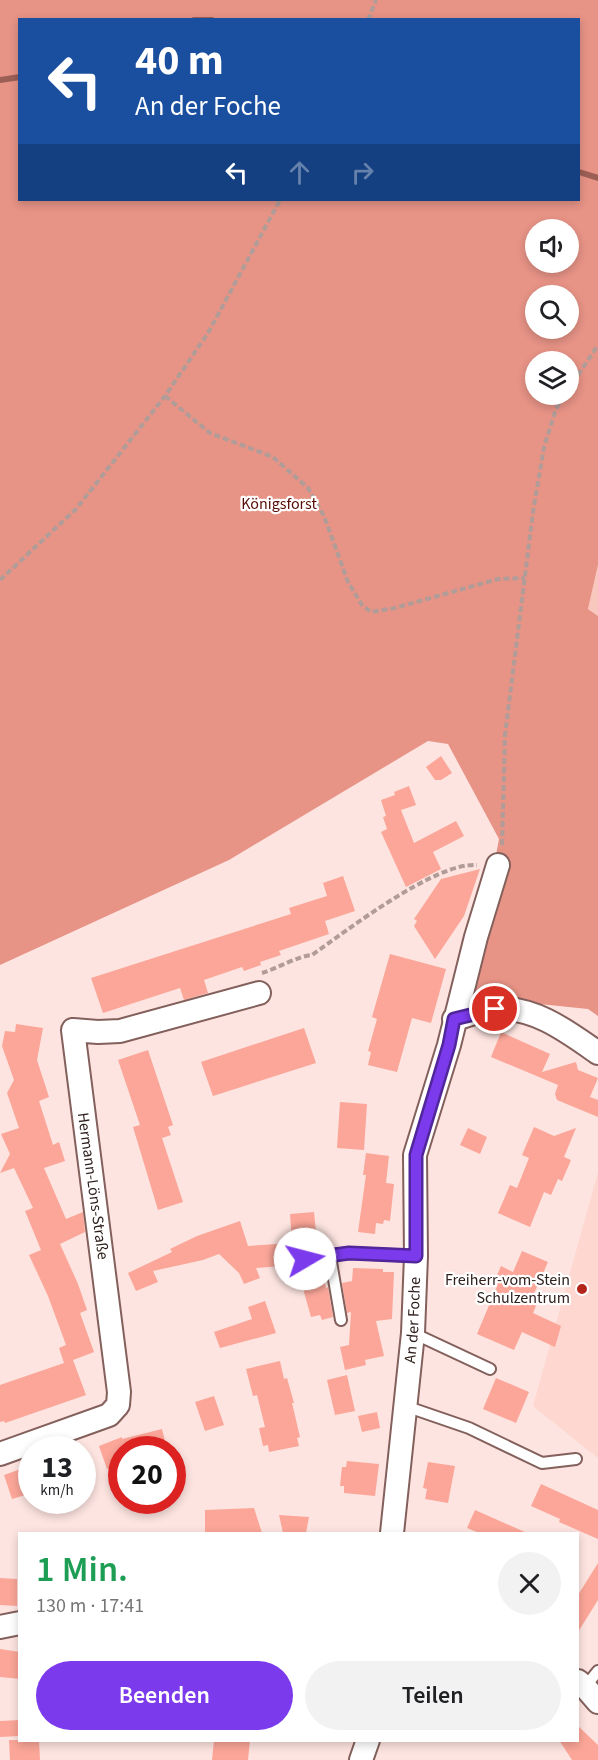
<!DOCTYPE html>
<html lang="de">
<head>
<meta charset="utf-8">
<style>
  body { margin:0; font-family:"Source Sans 3",sans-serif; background:#f2f2f2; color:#202124; height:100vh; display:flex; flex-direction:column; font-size:22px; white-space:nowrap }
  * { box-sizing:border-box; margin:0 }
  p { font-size:20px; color:#757577 }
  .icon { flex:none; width:33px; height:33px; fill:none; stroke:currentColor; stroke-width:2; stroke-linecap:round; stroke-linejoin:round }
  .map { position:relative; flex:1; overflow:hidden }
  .drawer { position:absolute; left:18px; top:1532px; width:561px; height:210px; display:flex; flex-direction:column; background:#fff; border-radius:0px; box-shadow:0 3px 9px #0003 }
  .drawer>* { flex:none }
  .top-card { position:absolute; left:18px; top:18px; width:562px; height:183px; border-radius:0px; box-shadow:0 3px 9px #0003; background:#1a4fa0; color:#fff; overflow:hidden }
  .buttons { position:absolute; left:525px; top:219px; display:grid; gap:12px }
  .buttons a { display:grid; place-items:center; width:54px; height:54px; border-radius:50%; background:#fff; box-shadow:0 3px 9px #0003; font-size:30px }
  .speed { position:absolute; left:18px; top:1436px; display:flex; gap:12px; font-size:30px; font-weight:700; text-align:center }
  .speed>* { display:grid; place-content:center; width:78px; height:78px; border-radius:50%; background:#fff; box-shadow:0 3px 9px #0003; line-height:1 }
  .speed small { font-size:15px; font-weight:400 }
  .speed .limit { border:9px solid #d22; background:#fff; color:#111 }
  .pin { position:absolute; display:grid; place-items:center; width:51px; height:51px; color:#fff; margin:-26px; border:3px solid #fff; border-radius:50%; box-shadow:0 2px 6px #0007 }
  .me { position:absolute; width:66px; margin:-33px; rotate:82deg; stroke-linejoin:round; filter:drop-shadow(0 0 4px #0008) }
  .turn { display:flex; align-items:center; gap:21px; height:126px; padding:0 18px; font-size:27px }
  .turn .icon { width:78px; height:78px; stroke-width:2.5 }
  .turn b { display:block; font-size:42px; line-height:51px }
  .lanes { display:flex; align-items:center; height:57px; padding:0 18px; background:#0003; justify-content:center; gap:30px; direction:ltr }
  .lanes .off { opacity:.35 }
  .round { display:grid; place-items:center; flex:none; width:63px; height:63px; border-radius:32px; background:#f2f2f2 }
  .summary { display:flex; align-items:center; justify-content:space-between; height:102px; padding:0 18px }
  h1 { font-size:36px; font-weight:600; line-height:45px; color:#1e9e55 }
  .cta { display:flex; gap:12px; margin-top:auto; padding:12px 18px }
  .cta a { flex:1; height:69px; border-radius:36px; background:#7c3aed; color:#fff; font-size:24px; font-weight:600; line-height:69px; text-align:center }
  .cta a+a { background:#f2f2f2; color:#202124 }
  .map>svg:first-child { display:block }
</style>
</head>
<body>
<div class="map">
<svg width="598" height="1760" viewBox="0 0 598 1760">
  <rect width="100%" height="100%" fill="#fde4e0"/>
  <path fill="#fed7d0" d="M 598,1172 L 598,1458 L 533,1406 Z"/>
  <path fill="#f8c7be" d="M 598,565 L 598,616 L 588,609 Z"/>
  <path fill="#e79386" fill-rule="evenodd" d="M 0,0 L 598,0 L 598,565 L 588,609 L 598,616 L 598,1016 L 588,1009 L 481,998 L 472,983 L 499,839 L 448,744 L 428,741 L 229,860 L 0,965 ZM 20,20 L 579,20 L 579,200 L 20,200 ZM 536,230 L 568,230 L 568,262 L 536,262 ZM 536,296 L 568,296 L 568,328 L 536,328 ZM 536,362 L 568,362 L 568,394 L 536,394 Z"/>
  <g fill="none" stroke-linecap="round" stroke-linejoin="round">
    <path stroke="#9c5f55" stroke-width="6" d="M 194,20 L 212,20
      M 0,80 L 20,77
      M 579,172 L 598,178"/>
  </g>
  <path fill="#fba698" d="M 441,756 L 452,773 L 441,780 L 435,780 L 426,767 Z
    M 409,786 L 416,805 L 401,810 L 414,843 L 456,821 L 464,836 L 433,852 L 441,869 L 406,887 L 381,832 L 387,829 L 383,817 L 386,816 L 381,800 L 395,795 L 394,792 Z
    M 480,869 L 464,916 L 435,959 L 414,926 L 417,921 L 414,919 L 441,879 Z
    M 343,876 L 355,911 L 325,921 L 329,934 L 279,951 L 281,955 L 260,962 L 261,965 L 244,971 L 242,967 L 204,980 L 208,993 L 184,1000 L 180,988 L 103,1013 L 91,978 L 291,914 L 289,908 L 327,896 L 323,883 Z
    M 390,954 L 446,969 L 431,1023 L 412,1018 L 397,1072 L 368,1065 L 371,1052 L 368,1051 L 377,1019 L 372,1017 Z
    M 16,1024 L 43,1028 L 37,1060 L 49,1097 L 39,1101 L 53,1145 L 59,1142 L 65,1161 L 44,1168 L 66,1219 L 83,1212 L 85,1232 L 60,1244 L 78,1284 L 87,1310 L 80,1313 L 94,1352 L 73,1360 L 86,1395 L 5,1423 L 4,1421 L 0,1422 L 0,1385 L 64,1363 L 59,1348 L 66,1345 L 48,1296 L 29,1255 L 41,1250 L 25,1211 L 33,1208 L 14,1168 L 0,1173 L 10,1154 L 1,1134 L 19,1128 L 7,1093 L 14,1080 L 2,1046 L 5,1031 L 15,1032 Z
    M 304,1028 L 316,1063 L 213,1096 L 201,1062 Z
    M 501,1032 L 550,1054 L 542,1072 L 576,1062 L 578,1070 L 598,1078 L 590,1097 L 598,1100 L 598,1117 L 557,1100 L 555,1094 L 558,1085 L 491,1057 Z
    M 148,1050 L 173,1125 L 168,1127 L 171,1135 L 162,1138 L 183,1202 L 158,1210 L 133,1127 L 140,1125 L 118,1060 Z
    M 340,1102 L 367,1104 L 364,1150 L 337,1148 Z
    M 534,1127 L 554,1136 L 576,1128 L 564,1157 L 571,1160 L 562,1181 L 558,1179 L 551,1195 L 544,1192 L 530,1227 L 498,1213 L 510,1185 L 517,1188 L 529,1158 L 522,1155 Z
    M 468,1128 L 487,1137 L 480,1154 L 460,1145 Z
    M 366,1153 L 389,1156 L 386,1183 L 394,1184 L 390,1221 L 384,1220 L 383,1224 L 376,1223 L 375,1234 L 358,1232 L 366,1175 L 363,1175 Z
    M 314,1212 L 317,1242 L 294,1244 L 296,1265 L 256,1268 L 260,1278 L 244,1284 L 239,1273 L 219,1254 L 203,1260 L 153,1271 L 158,1282 L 136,1291 L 128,1273 L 172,1252 L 170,1249 L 197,1236 L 240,1221 L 248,1246 L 292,1243 L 290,1214 Z
    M 522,1251 L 548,1262 L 532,1298 L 538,1301 L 533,1313 L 561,1326 L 555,1347 L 522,1332 L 514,1350 L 477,1334 L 498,1284 L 494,1282 L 501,1266 L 513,1272 Z
    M 353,1268 L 383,1269 L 383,1272 L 394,1272 L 392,1319 L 376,1321 L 384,1356 L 365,1360 L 366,1365 L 345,1370 L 340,1347 L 349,1345 L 351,1312 L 347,1313 L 342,1283 L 352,1281 Z
    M 322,1272 L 326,1288 L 328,1287 L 333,1317 L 322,1320 L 320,1315 L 311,1317 L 300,1278 Z
    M 265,1301 L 276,1333 L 220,1348 L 214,1332 L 252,1319 L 248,1307 Z
    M 280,1361 L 284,1379 L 287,1378 L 294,1403 L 292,1403 L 300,1437 L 297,1438 L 299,1446 L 269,1452 L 268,1445 L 263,1446 L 259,1428 L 265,1427 L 257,1395 L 253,1396 L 246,1369 Z
    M 347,1375 L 355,1411 L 335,1415 L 327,1380 Z
    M 496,1378 L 529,1392 L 516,1423 L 483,1409 Z
    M 214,1396 L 224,1425 L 205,1431 L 195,1402 Z
    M 377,1412 L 380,1428 L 362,1432 L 358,1416 Z
    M 162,1429 L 167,1449 L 122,1449 L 122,1463 L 107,1469 L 99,1446 L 122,1437 L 122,1439 Z
    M 347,1461 L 379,1464 L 375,1496 L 344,1493 L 344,1486 L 340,1486 L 341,1476 L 342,1467 L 346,1467 Z
    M 428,1462 L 455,1466 L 448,1503 L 425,1499 L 427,1489 L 423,1488 Z
    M 32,1465 L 32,1493 L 12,1499 L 4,1475 Z
    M 541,1484 L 598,1510 L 598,1539 L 559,1522 L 560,1519 L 531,1506 Z
    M 254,1508 L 262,1533 L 205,1533 L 205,1510 Z
    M 475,1510 L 527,1533 L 479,1533 L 467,1528 Z
    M 279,1515 L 309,1517 L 306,1533 L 283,1533 Z
    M 598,1563 L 598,1600 L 578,1632 L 578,1595 Z
    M 0,1578 L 17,1579 L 17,1606 L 0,1605 Z
    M 0,1649 L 20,1652 L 20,1679 L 0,1677 Z
    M 20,1720 L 20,1736 L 0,1737 L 0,1721 Z
    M 578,1726 L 598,1745 L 598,1760 L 572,1760 L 559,1740 L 578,1740 Z
    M 9,1740 L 39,1740 L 40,1760 L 10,1760 Z
    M 214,1740 L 250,1740 L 248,1760 L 212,1760 Z"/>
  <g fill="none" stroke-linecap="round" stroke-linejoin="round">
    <g stroke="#83605b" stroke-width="14">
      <path id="service" d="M 330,1256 L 341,1320
        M 305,1259 L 349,1253 L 416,1256
        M 413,1333 L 490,1369
        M 405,1406 L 469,1428 L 542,1463 L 576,1459
        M 585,1687 L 598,1671"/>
    </g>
    <g stroke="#83605b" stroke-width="26">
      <g id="minor">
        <path d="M 454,1019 C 467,1016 482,1009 496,1009 C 534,1006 568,1032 598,1053"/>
        <path d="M 0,1454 L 109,1415 L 118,1405 L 119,1392 L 73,1030 L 98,1032 L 120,1031 L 259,993"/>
        <path id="s1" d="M 392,1533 L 413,1333 L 416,1256 L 415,1155 L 449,1045 L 476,937 L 498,865"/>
        <path d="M 0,1627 L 20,1623"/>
        <path d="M 578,1681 L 585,1687 L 598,1702"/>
        <path d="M 361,1760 L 368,1740"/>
      </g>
    </g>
    <path stroke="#b19c98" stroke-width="4" stroke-dasharray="6 3" stroke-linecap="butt" d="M 368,20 L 376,0
      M 568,390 L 598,345
      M 165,396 L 210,433 L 273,457 L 308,488 L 324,516 L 348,582 L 362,605 L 371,612 L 395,608 L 498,579 L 525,578
      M 0,580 L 76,509 L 165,396 L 208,333 L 280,200
      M 502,845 L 505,735 L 533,512 L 544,447 L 556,409 L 565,394
      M 262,973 C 278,968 298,956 312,955 C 348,930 435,862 477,865"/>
    <use href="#service" stroke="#fff" stroke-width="10"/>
    <use href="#minor" stroke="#fff" stroke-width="22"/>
  </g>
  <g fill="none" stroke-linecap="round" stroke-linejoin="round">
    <g stroke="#51269a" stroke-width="15">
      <path id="route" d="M 305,1259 L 349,1253 L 416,1256 L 416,1155 L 449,1045 L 454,1019 L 495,1009"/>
    </g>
    <use href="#route" stroke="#7c3aed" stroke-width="10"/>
  </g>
  <circle fill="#b42519" stroke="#fff" stroke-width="2" cx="582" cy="1289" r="6"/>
  <g text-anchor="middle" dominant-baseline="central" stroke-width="4.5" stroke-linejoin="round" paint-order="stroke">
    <g font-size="16" fill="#580d07" stroke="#fff">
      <text x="279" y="504">Königsforst</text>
    </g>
    <g font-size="16" fill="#2f211e" stroke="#fff">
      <text transform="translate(93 1186) rotate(82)">Hermann-Löns-Straße</text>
      <text stroke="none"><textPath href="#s1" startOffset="214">An der Foche</textPath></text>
    </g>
    <g font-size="16" fill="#2f211e" stroke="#fff" text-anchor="end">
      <text x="570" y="1280">Freiherr-vom-Stein<tspan x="570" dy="18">Schulzentrum</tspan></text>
    </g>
  </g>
</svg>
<div class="buttons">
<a><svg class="icon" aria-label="sound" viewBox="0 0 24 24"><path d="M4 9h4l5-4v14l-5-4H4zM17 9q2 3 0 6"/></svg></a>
<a><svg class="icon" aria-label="search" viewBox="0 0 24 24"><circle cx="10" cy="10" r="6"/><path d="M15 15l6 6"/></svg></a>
<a><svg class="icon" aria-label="layers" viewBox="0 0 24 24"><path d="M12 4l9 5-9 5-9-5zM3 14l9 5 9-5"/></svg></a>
</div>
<div class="speed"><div>13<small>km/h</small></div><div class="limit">20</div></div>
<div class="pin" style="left:495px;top:1009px;background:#d93025"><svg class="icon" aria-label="arrive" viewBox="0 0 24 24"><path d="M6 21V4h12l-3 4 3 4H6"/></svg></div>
<svg class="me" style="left:305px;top:1259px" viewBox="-20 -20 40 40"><circle r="19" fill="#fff"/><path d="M0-13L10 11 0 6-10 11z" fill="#7c3aed"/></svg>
<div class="top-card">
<div class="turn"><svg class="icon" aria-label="left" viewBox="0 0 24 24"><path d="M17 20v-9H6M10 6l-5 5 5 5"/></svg><div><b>40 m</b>An der Foche</div></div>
<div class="lanes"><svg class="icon" aria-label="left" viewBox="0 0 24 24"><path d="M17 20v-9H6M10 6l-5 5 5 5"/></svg><svg class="icon off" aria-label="ahead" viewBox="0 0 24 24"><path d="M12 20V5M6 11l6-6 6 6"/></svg><svg class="icon off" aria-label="right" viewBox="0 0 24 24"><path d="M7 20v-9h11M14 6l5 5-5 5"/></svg></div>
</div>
<section class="drawer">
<div class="summary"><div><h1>1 Min.</h1><p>130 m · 17:41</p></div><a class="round"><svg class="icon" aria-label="close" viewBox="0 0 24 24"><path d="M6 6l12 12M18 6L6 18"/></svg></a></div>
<div class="cta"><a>Beenden</a><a>Teilen</a></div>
</section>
</div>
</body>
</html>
